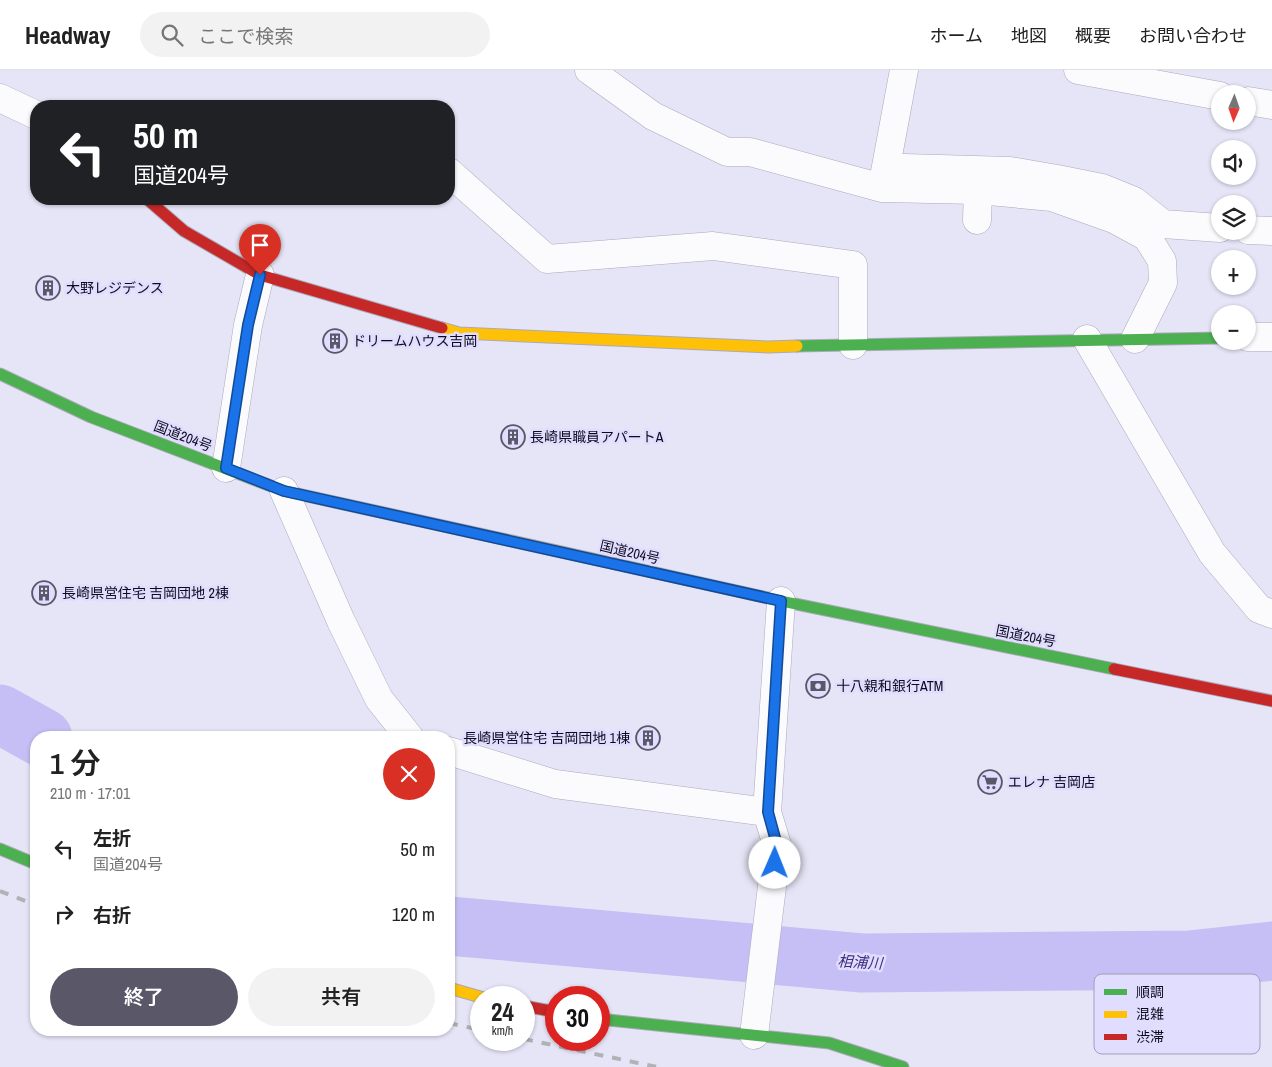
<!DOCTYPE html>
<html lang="ja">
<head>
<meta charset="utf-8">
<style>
  body { margin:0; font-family:"Archivo Narrow","Noto Sans JP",sans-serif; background:#f2f2f2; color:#222; height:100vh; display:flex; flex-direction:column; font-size:19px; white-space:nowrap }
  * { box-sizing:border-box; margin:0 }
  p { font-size:16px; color:#767676 }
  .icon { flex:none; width:28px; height:28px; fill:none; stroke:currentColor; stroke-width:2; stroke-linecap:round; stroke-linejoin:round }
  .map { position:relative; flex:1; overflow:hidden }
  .side { position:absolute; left:30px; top:661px; width:425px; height:305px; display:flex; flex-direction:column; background:#fff; border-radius:20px; box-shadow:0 1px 4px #0004 }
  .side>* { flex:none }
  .banner { position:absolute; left:30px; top:30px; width:425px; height:105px; border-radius:20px; box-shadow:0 1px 4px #0004; background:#202124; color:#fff; overflow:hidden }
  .needle { width:32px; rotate:182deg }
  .fabs { position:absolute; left:1211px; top:15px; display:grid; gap:10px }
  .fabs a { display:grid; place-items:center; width:45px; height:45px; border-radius:50%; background:#fff; box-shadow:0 1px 4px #0004; font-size:25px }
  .speed { position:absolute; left:470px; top:916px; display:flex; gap:10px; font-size:25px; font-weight:700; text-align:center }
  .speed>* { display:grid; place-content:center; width:65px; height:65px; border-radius:50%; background:#fff; box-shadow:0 1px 4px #0004; line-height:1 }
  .speed small { font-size:12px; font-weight:400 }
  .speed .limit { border:8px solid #d22; background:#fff; color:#111 }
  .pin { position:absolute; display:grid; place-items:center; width:42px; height:42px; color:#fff; margin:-51px -21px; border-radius:50% 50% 50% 0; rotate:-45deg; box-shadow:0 0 5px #0007 }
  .pin .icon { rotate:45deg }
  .me { position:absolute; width:55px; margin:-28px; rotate:1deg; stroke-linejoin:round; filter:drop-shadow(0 0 4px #0008) }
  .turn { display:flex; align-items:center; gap:18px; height:105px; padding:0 20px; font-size:22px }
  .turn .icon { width:65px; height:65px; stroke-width:2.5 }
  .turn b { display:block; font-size:35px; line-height:42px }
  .round { display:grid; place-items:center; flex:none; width:52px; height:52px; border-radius:26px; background:#f2f2f2 }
  .headline { display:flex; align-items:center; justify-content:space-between; height:85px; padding:0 20px }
  h1 { font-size:30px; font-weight:600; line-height:38px }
  .primary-button { display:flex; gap:10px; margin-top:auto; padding:10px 20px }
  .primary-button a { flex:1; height:58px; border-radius:30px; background:#5a5769; color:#fff; font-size:20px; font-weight:600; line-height:58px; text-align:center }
  .primary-button a+a { background:#f2f2f2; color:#222 }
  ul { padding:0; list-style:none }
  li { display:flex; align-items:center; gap:15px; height:65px; padding:0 20px }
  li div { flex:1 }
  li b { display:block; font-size:19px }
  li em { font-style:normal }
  header { display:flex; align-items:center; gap:30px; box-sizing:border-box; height:70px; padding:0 25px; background:#fff; border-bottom:1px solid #e0e0e0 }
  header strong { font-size:24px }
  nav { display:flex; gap:28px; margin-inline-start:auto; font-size:18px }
  .search { width:350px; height:45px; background:#f2f2f2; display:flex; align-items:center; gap:12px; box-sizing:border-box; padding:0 18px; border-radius:28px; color:#767676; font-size:19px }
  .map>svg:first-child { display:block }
</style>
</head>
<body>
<header>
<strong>Headway</strong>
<div class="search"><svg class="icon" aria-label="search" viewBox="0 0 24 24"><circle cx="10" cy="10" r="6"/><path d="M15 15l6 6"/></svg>ここで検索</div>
<nav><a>ホーム</a><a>地図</a><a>概要</a><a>お問い合わせ</a></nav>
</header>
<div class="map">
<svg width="1272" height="997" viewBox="0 0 1272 997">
  <rect width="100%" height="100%" fill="#e6e5f7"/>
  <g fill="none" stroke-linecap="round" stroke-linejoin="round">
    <path stroke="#c6bff6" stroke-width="59" d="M 0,644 L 43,668
      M 449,856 L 862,893 L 1189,890 L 1272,881"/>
    <g stroke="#aba9ba" stroke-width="29">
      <path id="street" d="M 589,0 L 653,46 L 727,82 L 750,82 L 882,118
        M 904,0 L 882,118 L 978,120 L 1052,127 L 1114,149 L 1147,167 L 1162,191 L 1163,213 L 1135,269
        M 1078,0 L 1220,26
        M 0,28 L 36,45
        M 1248,31 L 1272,35
        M 904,98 L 1010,101 L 1057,109 L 1102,118 L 1134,131 L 1163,154 L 1220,158
        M 449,102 L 547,189 L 713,176 L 853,195 L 853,275
        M 977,150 L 978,120
        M 1248,160 L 1272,161
        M 1248,267 L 1272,267
        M 1087,269 L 1212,483 L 1259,539 L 1272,544
        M 226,398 L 248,255 L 260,205
        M 284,421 L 341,551 L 379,629 L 410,668
        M 449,681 L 555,714 L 767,742
        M 754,965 L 777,775 L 767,742 L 781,531"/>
    </g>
    <g stroke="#aba9ba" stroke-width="13">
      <path id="fast" d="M 797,276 L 1220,268
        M 0,304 L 91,347 L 284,421 L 298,424
        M 616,494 L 781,531 L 1114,599
        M 0,779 L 36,794
        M 599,949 L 829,973 L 903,997"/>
    </g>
    <g stroke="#aba9ba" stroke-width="13">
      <path id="slow" d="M 442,258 L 459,263 L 768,277 L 797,276
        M 298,424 L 616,494
        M 449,918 L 484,928"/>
    </g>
    <g stroke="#aba9ba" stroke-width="13">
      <path id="jam" d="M 147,129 L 184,161 L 260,205 L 442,258
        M 1114,599 L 1272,631
        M 524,936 L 556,942"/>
    </g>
    <use href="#street" stroke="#fbfbfe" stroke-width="28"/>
    <use href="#fast" stroke="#4caf50" stroke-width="11"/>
    <use href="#slow" stroke="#ffc107" stroke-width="11"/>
    <use href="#jam" stroke="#c62828" stroke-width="11"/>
    <path stroke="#b2b1b6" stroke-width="4" stroke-dasharray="9 9" stroke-linecap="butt" d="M 0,821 L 36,835
      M 449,953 L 481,960
      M 524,969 L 657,997"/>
  </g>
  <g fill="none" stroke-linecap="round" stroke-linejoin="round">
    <g stroke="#114b97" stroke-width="12">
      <path id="route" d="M 260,205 L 248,255 L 226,398 L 284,421 L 781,531 L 768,742 L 777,775 L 775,793"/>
    </g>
    <use href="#route" stroke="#1a73e8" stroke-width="9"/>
  </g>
  <defs>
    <g id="building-ring" transform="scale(1.25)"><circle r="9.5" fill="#e0ddff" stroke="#5a5769" stroke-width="1.5"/><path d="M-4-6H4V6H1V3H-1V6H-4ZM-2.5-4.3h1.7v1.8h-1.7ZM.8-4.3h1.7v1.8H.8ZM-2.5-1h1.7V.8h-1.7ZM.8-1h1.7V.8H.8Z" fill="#5a5769"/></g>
    <g id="bank-ring" transform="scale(1.25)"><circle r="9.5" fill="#e0ddff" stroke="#5a5769" stroke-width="1.5"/><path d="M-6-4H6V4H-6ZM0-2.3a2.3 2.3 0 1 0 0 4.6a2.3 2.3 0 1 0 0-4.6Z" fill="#5a5769"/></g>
    <g id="supermarket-ring" transform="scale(1.25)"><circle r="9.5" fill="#e0ddff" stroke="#5a5769" stroke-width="1.5"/><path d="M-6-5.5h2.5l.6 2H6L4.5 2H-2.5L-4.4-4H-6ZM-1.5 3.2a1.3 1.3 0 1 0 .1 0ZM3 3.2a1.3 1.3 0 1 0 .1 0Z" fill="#5a5769"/></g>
  </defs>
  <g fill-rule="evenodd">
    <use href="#building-ring" x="48" y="218"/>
    <use href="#building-ring" x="335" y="271"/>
    <use href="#building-ring" x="513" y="367"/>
    <use href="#building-ring" x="44" y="523"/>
    <use href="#bank-ring" x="818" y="616"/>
    <use href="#building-ring" x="648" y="668"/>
    <use href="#supermarket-ring" x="990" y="712"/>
  </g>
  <g text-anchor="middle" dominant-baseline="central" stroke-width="5" stroke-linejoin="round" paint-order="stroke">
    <g font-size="14" fill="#0e0a1d" stroke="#e0ddff" text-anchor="start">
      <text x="66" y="218">大野レジデンス</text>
      <text x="352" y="271">ドリームハウス吉岡</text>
      <text x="530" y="367">長崎県職員アパートA</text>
      <text x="62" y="523">長崎県営住宅 吉岡団地 2棟</text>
      <text x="836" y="616">十八親和銀行ATM</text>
      <text x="630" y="668" text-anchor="end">長崎県営住宅 吉岡団地 1棟</text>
      <text x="1008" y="712">エレナ 吉岡店</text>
    </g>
    <g font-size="14" fill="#0e0a1d" stroke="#e0ddff">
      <text transform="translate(183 366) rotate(21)">国道204号</text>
      <text transform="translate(630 482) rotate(13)">国道204号</text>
      <text transform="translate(1026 566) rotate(11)">国道204号</text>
    </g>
    <g font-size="15" font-style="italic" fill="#422e7e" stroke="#e0ddff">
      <text transform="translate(860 892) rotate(3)">相浦川</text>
    </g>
  </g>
  <rect x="1094" y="904" width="166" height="80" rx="8" fill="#e0ddff" stroke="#a19ebb" stroke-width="1"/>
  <rect x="1104" y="919" width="23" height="6" fill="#4caf50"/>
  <rect x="1104" y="941" width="23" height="7" fill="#ffc107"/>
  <rect x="1104" y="964" width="23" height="6" fill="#c62828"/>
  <g font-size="14" fill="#0e0a1d">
    <text x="1136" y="927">順調</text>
    <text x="1136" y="949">混雑</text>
    <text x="1136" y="972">渋滞</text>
  </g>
</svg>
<div class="fabs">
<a><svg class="needle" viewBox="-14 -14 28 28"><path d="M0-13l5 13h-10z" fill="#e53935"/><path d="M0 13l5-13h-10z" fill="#767676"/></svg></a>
<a><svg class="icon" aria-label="sound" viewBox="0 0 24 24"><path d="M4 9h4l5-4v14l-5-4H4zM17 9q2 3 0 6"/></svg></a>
<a><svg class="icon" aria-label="layers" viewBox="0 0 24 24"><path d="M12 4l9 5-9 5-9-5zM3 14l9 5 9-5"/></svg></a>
<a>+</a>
<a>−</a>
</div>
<div class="speed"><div>24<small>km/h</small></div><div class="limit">30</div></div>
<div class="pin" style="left:260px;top:205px;background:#d93025"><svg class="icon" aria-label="arrive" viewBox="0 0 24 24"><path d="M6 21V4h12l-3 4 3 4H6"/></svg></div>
<svg class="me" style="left:775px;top:793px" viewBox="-20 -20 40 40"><circle r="19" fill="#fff"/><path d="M0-13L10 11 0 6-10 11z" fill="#1a73e8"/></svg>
<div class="banner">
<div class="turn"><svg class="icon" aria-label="left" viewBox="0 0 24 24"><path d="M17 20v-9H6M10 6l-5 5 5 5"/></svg><div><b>50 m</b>国道204号</div></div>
</div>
<section class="side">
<div class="headline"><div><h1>1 分</h1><p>210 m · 17:01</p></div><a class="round" style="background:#d93025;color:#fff"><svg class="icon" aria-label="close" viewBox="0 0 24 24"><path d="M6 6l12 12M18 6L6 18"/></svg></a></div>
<ul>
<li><svg class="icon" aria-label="left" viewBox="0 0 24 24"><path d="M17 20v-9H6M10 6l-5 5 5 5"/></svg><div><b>左折</b><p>国道204号</p></div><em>50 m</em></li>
<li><svg class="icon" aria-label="right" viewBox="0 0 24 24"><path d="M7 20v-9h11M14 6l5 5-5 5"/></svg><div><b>右折</b></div><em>120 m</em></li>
</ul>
<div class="primary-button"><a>終了</a><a>共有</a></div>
</section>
</div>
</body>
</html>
